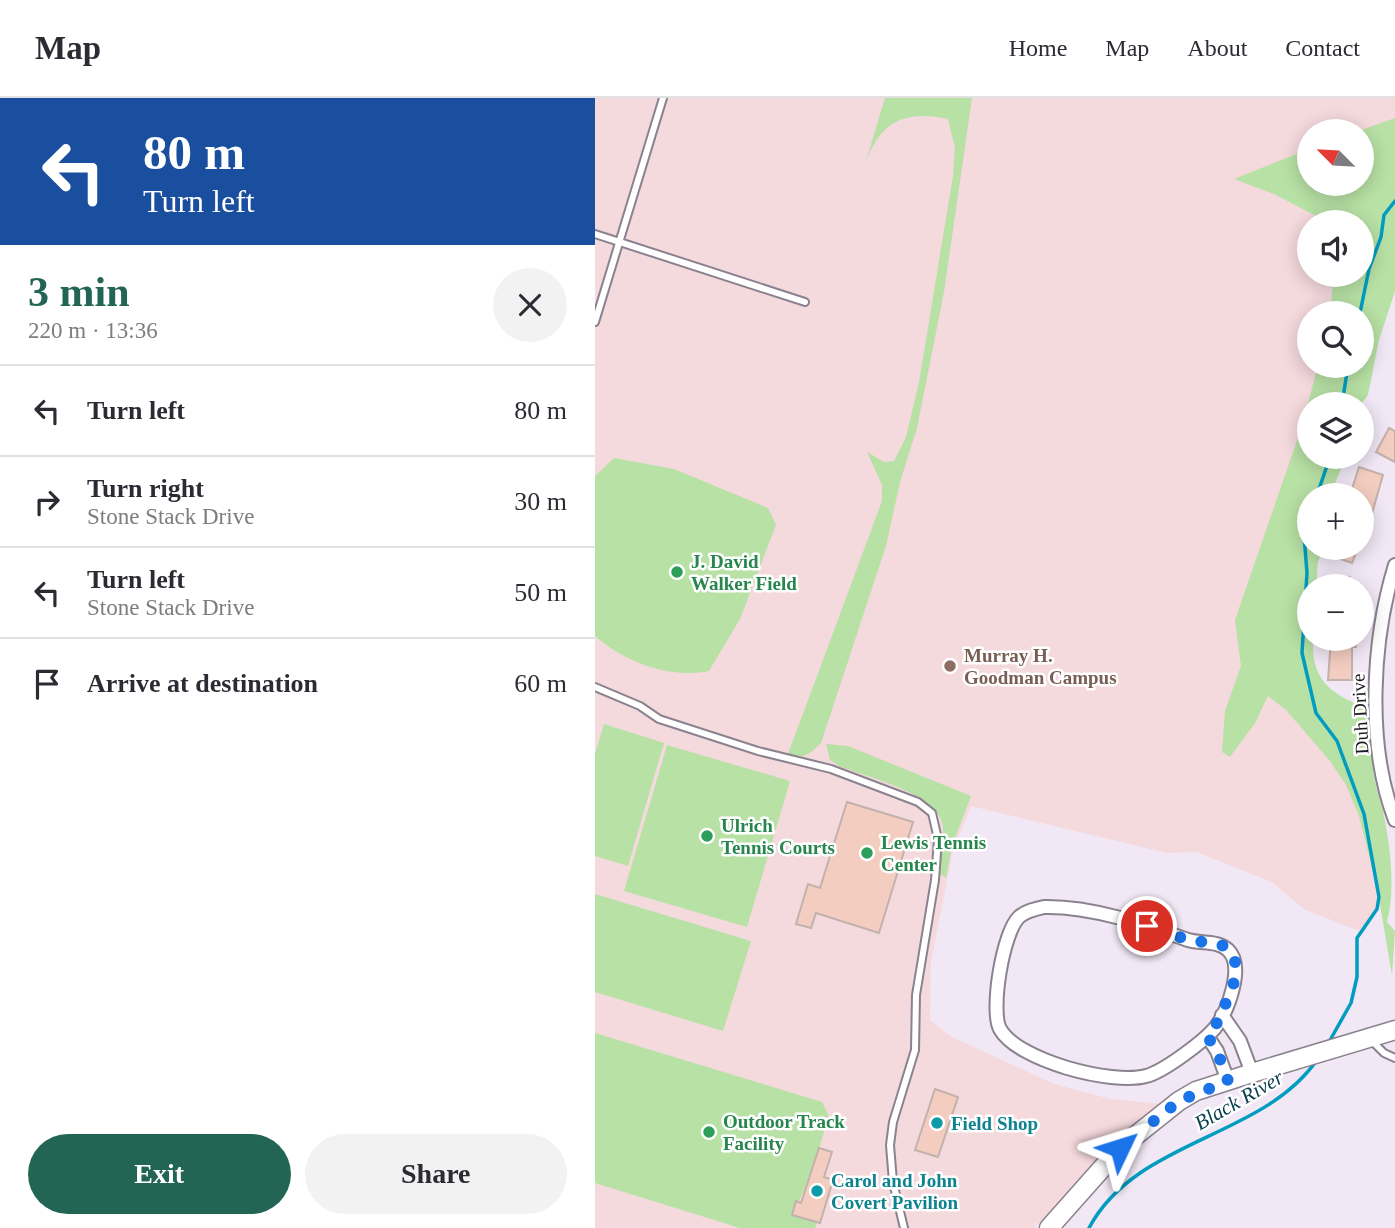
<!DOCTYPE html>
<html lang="en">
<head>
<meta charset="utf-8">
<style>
  body { margin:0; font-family:"Times New Roman",serif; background:#f2f2f3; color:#2b2b33; height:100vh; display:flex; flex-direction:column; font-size:26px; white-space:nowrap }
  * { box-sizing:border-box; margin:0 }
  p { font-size:23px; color:#7c7c81 }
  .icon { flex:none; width:38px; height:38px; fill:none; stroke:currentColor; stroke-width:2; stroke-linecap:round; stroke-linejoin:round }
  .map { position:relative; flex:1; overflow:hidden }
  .panel { display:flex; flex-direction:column; background:#fff; width:595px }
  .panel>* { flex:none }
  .top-card { background:#1a4fa0; color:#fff; overflow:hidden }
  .needle { width:46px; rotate:294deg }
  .controls { position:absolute; left:702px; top:21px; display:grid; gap:14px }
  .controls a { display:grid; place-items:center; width:77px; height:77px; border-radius:50%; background:#fff; box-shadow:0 4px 18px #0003; font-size:35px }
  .pin { position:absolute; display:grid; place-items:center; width:60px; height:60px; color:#fff; margin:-30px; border:4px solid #fff; border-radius:50%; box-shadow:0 2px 7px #0007 }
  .me { position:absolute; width:77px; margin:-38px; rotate:49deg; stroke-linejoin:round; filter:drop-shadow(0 0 5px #0008) }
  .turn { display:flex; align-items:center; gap:24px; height:147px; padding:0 28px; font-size:32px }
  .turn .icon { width:91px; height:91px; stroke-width:2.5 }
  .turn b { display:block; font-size:49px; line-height:60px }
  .round { display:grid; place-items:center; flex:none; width:74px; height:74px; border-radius:37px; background:#f2f2f3 }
  .headline { display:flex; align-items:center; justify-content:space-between; height:119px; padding:0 28px }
  h1 { font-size:42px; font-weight:700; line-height:52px; color:#236554 }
  .button { display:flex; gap:14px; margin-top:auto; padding:14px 28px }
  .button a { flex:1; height:80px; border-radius:42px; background:#236554; color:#fff; font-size:28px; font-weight:700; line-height:80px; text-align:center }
  .button a+a { background:#f2f2f3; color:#2b2b33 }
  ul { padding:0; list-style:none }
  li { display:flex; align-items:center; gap:21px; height:91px; padding:0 28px; border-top:2px solid #e1e1e2 }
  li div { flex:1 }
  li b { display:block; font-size:26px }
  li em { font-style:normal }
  header { display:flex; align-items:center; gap:42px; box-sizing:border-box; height:98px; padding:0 35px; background:#fff; border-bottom:2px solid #e1e1e2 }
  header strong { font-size:33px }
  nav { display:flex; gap:38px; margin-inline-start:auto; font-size:24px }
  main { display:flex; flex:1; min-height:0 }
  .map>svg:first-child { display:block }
</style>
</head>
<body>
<header>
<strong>Map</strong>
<nav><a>Home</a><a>Map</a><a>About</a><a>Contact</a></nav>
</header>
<main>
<section class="panel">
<div class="top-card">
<div class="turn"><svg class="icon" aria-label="left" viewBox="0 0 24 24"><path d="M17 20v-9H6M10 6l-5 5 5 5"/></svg><div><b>80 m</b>Turn left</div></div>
</div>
<div class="headline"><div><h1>3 min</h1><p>220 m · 13:36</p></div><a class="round"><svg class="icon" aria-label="close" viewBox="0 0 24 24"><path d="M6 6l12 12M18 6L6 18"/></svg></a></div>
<ul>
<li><svg class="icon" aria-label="left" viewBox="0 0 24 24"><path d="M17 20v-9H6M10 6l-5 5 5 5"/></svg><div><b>Turn left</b></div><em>80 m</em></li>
<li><svg class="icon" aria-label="right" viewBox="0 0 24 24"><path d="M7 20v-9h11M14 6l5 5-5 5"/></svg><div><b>Turn right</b><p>Stone Stack Drive</p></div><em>30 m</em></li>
<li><svg class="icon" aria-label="left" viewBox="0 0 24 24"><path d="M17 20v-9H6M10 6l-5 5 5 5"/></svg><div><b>Turn left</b><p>Stone Stack Drive</p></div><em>50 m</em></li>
<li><svg class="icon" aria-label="arrive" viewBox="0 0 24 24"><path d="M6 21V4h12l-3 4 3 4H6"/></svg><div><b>Arrive at destination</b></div><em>60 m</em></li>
</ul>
<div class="button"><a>Exit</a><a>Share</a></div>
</section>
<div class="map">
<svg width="800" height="1130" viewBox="0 0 800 1130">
  <rect width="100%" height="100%" fill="#f1e7f5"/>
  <path fill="#f4d9dd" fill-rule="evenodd" d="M 0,0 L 800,0 L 800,103 L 765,215 L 714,215 L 714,268 L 753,268 L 714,306 L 714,397 L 707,555 L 769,716 L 784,799 L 782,811 L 764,833 L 709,811 L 677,784 L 602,754 L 572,755 L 376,708 L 358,752 L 336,864 L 335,922 L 355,938 L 459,986 L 515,1001 L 566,1006 L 523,1044 L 439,1130 L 0,1130 ZM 714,33 L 766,33 L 766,86 L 714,86 ZM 714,124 L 766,124 L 766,177 L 714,177 Z"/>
  <path fill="#b8e1a5" d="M 290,0 L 377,0 L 349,194 L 322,330 L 305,384 L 291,448 L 226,645 C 214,657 209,661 193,656 L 287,403 L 287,387 L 272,354 L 289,364 L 299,363 L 311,339 L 324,284 L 358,78 L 360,50 L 353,21 C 309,12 286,23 270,66 Z
    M 800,20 L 800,193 L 784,242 L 773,297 L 766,306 L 714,306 L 714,359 L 751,359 L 735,397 L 714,397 L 714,450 L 729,450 L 723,464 L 721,488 L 714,488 L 714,541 L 718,541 C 716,585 738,596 773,611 C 778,632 777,650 778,670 C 779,688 787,705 790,723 C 796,755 800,793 792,824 L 800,833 L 797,877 L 782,789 L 764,718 L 751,687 L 735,663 L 691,612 L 673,598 L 660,625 L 635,659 L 627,654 L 630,613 L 646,568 L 640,522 L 706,331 L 723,268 L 766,268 L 766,215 L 735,215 L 739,177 L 766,177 L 766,124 L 724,124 L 723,119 L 679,96 L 639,81 L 714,51 L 714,86 L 766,86 L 766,33 L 764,33 Z
    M 19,360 L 79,371 L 173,410 L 181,427 L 145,521 L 114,573 C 74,581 30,564 0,538 L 0,378 Z
    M 9,626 L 69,645 L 33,768 L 0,758 L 0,656 Z
    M 231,646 L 253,648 L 376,698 L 357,748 L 351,780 L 341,773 C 344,756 351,741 347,724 C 340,695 269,678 244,668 L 235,662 Z
    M 72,647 L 195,683 L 152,829 L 29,793 Z
    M 0,796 L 156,843 L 128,933 L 0,894 Z
    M 0,935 L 227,1004 L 234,1018 L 216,1076 L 198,1117 L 222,1124 L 220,1130 L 145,1130 L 0,1085 Z"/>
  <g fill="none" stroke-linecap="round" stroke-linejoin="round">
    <path stroke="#009dc1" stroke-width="3.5" d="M 765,215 L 774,171 L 786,139 L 789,117 L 800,103
      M 747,306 L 753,268
      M 722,397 L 735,359
      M 714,423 L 709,437 L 712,475 L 707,555 L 721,615 L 742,643 L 769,716 L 784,799 L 782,811 L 762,840 L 762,879 L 756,905 L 734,944
      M 494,1130 C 541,1041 667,1041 722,962"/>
  </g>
  <path fill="#f4cdc1" stroke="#c3b1ac" stroke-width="2" d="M 794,330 L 800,333 L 800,364 L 781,354 Z
    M 764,369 L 788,377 L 768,447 L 766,397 L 755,397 Z
    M 737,450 L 763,450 L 757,465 L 734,457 Z
    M 731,479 L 755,479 L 756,488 L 731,488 Z
    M 736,541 L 761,541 L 761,549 L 757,549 L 757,582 L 733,582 Z
    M 252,704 L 318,724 L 284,835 L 221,815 L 216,830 L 201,826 L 213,786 L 225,790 Z
    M 340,991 L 363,999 L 343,1059 L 320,1052 Z
    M 224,1050 L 237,1054 L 229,1079 L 238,1082 L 225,1125 L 197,1117 L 201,1103 L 206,1105 Z"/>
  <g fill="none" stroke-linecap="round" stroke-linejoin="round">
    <g stroke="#8b828f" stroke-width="10">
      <path id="lane" d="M 0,136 L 210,204
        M 0,224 L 68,0
        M 0,589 L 45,608 L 64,621 L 163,653 L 236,671 L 323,704 L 337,715 L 343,741 L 340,782 L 321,897 L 320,952 L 298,1024 L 295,1047 L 298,1084 L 309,1130
        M 776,942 L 789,955 L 800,960"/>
    </g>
    <g stroke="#8b828f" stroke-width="16">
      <path id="street" d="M 800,467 C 777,542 771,647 800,722
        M 449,809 C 496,808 548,826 593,842 C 606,846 622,842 633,852 C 650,868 633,913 620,930 C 608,944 568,974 551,978 C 517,987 423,963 405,931 C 395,912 408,834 424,819 C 431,813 440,811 449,809 Z
        M 627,917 L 645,943 L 657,975
        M 612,938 L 622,953 L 633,983"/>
    </g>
    <g stroke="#8b828f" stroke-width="21">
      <path id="secondary" d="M 454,1130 L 525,1050 L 584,1003 L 601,993 L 657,975 L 800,932"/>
    </g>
    <use href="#lane" stroke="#fff" stroke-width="6"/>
    <use href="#street" stroke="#fff" stroke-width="12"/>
    <use href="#secondary" stroke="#fff" stroke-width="18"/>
  </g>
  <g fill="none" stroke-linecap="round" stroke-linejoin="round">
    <path stroke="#1a73e8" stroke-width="12" stroke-dasharray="0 21.6" d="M 525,1050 L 584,1003 L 633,983 L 622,953 L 612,938 C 624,926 628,911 635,895 C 643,877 646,852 621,845 C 613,843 603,845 594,842 C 580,838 567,832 552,828"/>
  </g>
  <g fill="#2e9e5b" stroke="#fff" stroke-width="2.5">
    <circle cx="82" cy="474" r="7"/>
    <circle cx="112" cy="738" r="7"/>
    <circle cx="272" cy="755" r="7"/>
    <circle cx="114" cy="1034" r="7"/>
  </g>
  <circle fill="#8d6e63" stroke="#fff" stroke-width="2.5" cx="355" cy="568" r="7"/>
  <g fill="#0f9aa8" stroke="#fff" stroke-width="2.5">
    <circle cx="342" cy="1025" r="7"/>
    <circle cx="222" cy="1093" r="7"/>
  </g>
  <g text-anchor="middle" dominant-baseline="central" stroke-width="5" stroke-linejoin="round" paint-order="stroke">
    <g font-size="19" font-weight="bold" fill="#27864d" stroke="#fff" text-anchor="start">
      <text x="96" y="463">J. David<tspan x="96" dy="22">Walker Field</tspan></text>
      <text x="126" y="727">Ulrich<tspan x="126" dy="22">Tennis Courts</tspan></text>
      <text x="286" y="744">Lewis Tennis<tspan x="286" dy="22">Center</tspan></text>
      <text x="128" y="1023">Outdoor Track<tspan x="128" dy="22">Facility</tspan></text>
    </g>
    <g font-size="19" font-weight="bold" fill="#785e54" stroke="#fff" text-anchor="start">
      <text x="369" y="557">Murray H.<tspan x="369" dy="22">Goodman Campus</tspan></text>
    </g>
    <g font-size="19" fill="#1e1a1f" stroke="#fff">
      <text transform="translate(765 616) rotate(-93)">Duh Drive</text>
    </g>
    <g font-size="19" font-weight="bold" fill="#0d838f" stroke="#fff" text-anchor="start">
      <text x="356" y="1025">Field Shop</text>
      <text x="236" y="1082">Carol and John<tspan x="236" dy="22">Covert Pavilion</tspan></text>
    </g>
    <g font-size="21" font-style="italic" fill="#094050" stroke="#fff">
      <text transform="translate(644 1002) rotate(-30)">Black River</text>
    </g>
  </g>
</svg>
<div class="controls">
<a><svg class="needle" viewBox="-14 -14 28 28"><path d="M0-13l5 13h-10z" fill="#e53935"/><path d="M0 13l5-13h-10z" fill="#7c7c81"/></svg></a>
<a><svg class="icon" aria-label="sound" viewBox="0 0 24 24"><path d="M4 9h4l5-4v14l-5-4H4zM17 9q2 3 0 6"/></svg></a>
<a><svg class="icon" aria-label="search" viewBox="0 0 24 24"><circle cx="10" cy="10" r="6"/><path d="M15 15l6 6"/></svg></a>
<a><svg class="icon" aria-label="layers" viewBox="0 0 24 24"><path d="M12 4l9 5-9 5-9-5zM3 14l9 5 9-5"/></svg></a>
<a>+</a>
<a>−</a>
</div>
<div class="pin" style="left:552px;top:828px;background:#d93025"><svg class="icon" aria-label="arrive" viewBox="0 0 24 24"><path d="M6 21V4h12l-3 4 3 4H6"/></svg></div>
<svg class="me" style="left:525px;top:1050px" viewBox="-20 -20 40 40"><path d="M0-17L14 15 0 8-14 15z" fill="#1a73e8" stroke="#fff" stroke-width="4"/></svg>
</div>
</main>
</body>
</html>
